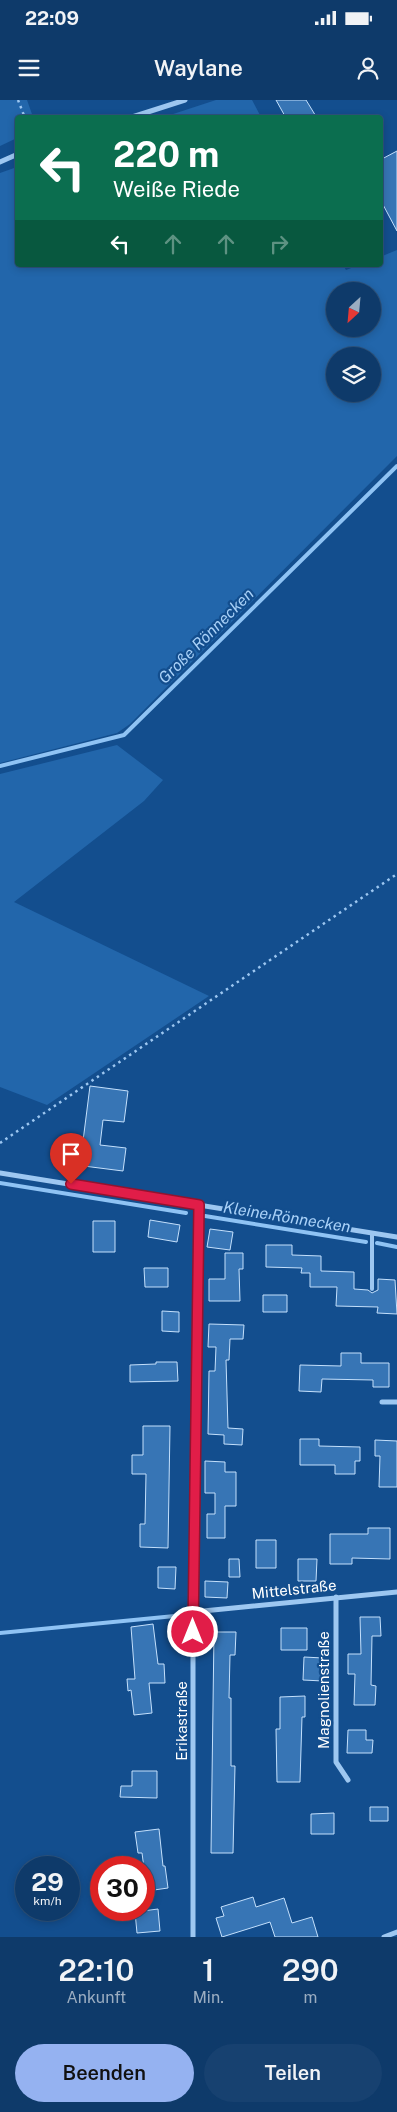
<!DOCTYPE html>
<html lang="de">
<head>
<meta charset="utf-8">
<style>
  body { margin:0; font-family:"Public Sans",sans-serif; background:#174170; color:#f1f3f6; height:100vh; display:flex; flex-direction:column; font-size:19px; white-space:nowrap }
  * { box-sizing:border-box; margin:0 }
  p { font-size:16px; color:#9badc1 }
  .icon { flex:none; width:28px; height:28px; fill:none; stroke:currentColor; stroke-width:2; stroke-linecap:round; stroke-linejoin:round }
  .map { position:relative; height:1837px; overflow:hidden }
  .panel { display:flex; flex-direction:column; background:#0e3a6a; flex:1 }
  .panel>* { flex:none }
  .top-card { position:absolute; left:15px; top:15px; width:368px; height:152px; border-radius:5px; box-shadow:0 2px 8px #0003,0 0 0 1px #2e547e; background:#0b6e4f; color:#fff; overflow:hidden }
  .needle { width:32px; rotate:206deg }
  .fabs { position:absolute; left:326px; top:182px; display:grid; gap:10px }
  .fabs a { display:grid; place-items:center; width:55px; height:55px; border-radius:50%; background:#0e3a6a; box-shadow:0 2px 8px #0003,0 0 0 1px #2e547e; font-size:25px }
  .speed { position:absolute; left:15px; top:1756px; display:flex; gap:10px; font-size:25px; font-weight:700; text-align:center }
  .speed>* { display:grid; place-content:center; width:65px; height:65px; border-radius:50%; background:#0e3a6a; box-shadow:0 2px 8px #0003,0 0 0 1px #2e547e; line-height:1 }
  .speed small { font-size:12px; font-weight:400 }
  .speed .limit { border:8px solid #d22; background:#fff; color:#111 }
  .pin { position:absolute; display:grid; place-items:center; width:42px; height:42px; color:#fff; margin:-51px -21px; border-radius:50% 50% 50% 0; rotate:-45deg; box-shadow:0 0 5px #0007 }
  .pin .icon { rotate:45deg }
  .me { position:absolute; width:55px; margin:-28px; rotate:0deg; stroke-linejoin:round; filter:drop-shadow(0 0 4px #0008) }
  .turn { display:flex; align-items:center; gap:18px; height:105px; padding:0 15px; font-size:22px }
  .turn .icon { width:65px; height:65px; stroke-width:2.5 }
  .turn b { display:block; font-size:35px; line-height:42px }
  .lanes { display:flex; align-items:center; height:48px; padding:0 15px; background:#0003; justify-content:center; gap:25px; direction:ltr }
  .lanes .off { opacity:.35 }
  .eta { display:flex; justify-content:space-evenly; align-items:center; height:85px; text-align:center }
  .eta b { font-size:30px; font-weight:600; line-height:35px }
  .primary-button { display:flex; gap:10px; margin-top:auto; padding:10px 15px }
  .primary-button a { flex:1; height:58px; border-radius:30px; background:#95b2f1; color:#111; font-size:20px; font-weight:600; line-height:58px; text-align:center }
  .primary-button a+a { background:#174170; color:#f1f3f6 }
  .status { display:flex; justify-content:space-between; align-items:center; height:35px; padding:0 25px; background:#0e3a6a; direction:ltr }
  .status svg { height:14px; fill:currentColor }
  header { display:flex; justify-content:space-between; align-items:center; height:65px; padding:0 15px; background:#0e3a6a; font-size:22px; font-weight:600 }
  .map>svg:first-child { display:block }
</style>
</head>
<body>
<div class="status"><b>22:09</b><svg viewBox="0 0 49 12"><path d="M0 12V9h3v3zM5 12V6h3v6zM10 12V3h3v9zM15 12V0h3v12zM26 1h20v11H26zM47 4h2v5h-2z"/></svg></div>
<header><svg class="icon" aria-label="menu" viewBox="0 0 24 24"><path d="M4 6h16M4 12h16M4 18h16"/></svg>Waylane<svg class="icon" aria-label="person" viewBox="0 0 24 24"><circle cx="12" cy="8" r="4"/><path d="M4 21q1-7 8-7t8 7"/></svg></header>
<div class="map">
<svg width="397" height="1837" viewBox="0 0 397 1837">
  <rect width="100%" height="100%" fill="#134e8e"/>
  <path fill="#2266ab" fill-rule="evenodd" d="M 0,0 L 27,0 L 33,17 L 18,18 L 17,38 L 0,46 Z
    M 216,0 L 252,0 L 261,17 L 164,17 Z
    M 17,67 L 18,165 L 343,165 L 346,170 L 359,165 L 380,165 L 380,157 L 397,150 L 397,356 L 130,624 L 117,633 L 0,663 L 0,73 ZM 335,191 L 372,191 L 372,229 L 335,229 ZM 372,256 L 372,294 L 335,294 L 335,256 Z
    M 117,645 L 163,680 L 144,701 L 14,802 L 209,896 L 47,1005 L 0,987 L 0,674 Z"/>
  <g fill="none" stroke-linecap="round" stroke-linejoin="round">
    <path stroke="#8fc3f4" stroke-width="4" d="M 0,666 L 124,635 L 397,366
      M 0,1083 L 186,1113
      M 205,1116 L 366,1142
      M 377,1143 L 397,1147
      M 0,1533 L 185,1515"/>
  </g>
  <path fill="#3775b5" stroke="#c4e0fc" d="M 276,0 L 306,0 L 317,18 L 286,18 Z
    M 397,51 L 397,131 L 380,99 L 380,60 Z
    M 90,986 L 128,991 L 124,1022 L 103,1020 L 100,1045 L 126,1048 L 123,1071 L 60,1063 L 63,1038 L 83,1041 Z
    M 150,1120 L 180,1125 L 177,1142 L 148,1137 Z
    M 93,1121 L 115,1121 L 115,1152 L 93,1152 Z
    M 210,1129 L 233,1132 L 230,1150 L 207,1147 Z
    M 266,1145 L 292,1145 L 292,1155 L 321,1156 L 321,1171 L 354,1172 L 354,1189 L 368,1190 L 372,1193 L 378,1190 L 378,1179 L 395,1180 L 397,1214 L 377,1213 L 378,1207 L 336,1206 L 337,1187 L 310,1187 L 310,1173 L 301,1173 L 302,1168 L 266,1167 Z
    M 225,1153 L 243,1153 L 243,1169 L 239,1169 L 240,1201 L 209,1201 L 209,1179 L 225,1179 Z
    M 144,1168 L 168,1168 L 168,1187 L 145,1187 Z
    M 263,1195 L 287,1195 L 287,1212 L 263,1212 Z
    M 162,1211 L 179,1212 L 179,1232 L 162,1231 Z
    M 209,1224 L 244,1225 L 243,1239 L 230,1239 L 229,1260 L 226,1260 L 228,1328 L 243,1329 L 242,1345 L 224,1344 L 224,1335 L 208,1334 L 209,1271 L 215,1271 L 216,1247 L 208,1247 Z
    M 341,1253 L 361,1253 L 361,1263 L 389,1263 L 389,1287 L 373,1287 L 373,1280 L 322,1279 L 321,1292 L 299,1291 L 300,1265 L 341,1266 Z
    M 156,1262 L 177,1262 L 178,1281 L 130,1282 L 130,1265 L 156,1264 Z
    M 143,1326 L 170,1326 L 168,1448 L 140,1447 L 140,1424 L 145,1424 L 146,1374 L 132,1374 L 132,1355 L 143,1355 Z
    M 300,1339 L 319,1339 L 319,1346 L 360,1347 L 360,1361 L 355,1361 L 355,1374 L 335,1374 L 335,1365 L 300,1365 Z
    M 375,1340 L 397,1341 L 397,1387 L 379,1387 L 380,1356 L 375,1356 Z
    M 205,1361 L 225,1362 L 225,1372 L 236,1372 L 236,1406 L 225,1406 L 225,1438 L 207,1438 L 207,1414 L 215,1414 L 215,1393 L 205,1393 Z
    M 368,1428 L 390,1428 L 390,1459 L 352,1458 L 352,1464 L 330,1464 L 330,1434 L 368,1434 Z
    M 256,1440 L 276,1440 L 276,1468 L 256,1468 Z
    M 229,1459 L 239,1459 L 240,1477 L 229,1477 Z
    M 298,1459 L 317,1459 L 316,1481 L 298,1481 Z
    M 158,1467 L 176,1467 L 175,1489 L 158,1488 Z
    M 205,1481 L 228,1482 L 227,1498 L 205,1497 Z
    M 360,1517 L 380,1517 L 381,1536 L 372,1536 L 371,1585 L 376,1586 L 375,1605 L 354,1605 L 355,1574 L 348,1574 L 348,1554 L 361,1554 Z
    M 153,1524 L 158,1564 L 164,1564 L 165,1583 L 149,1583 L 152,1613 L 134,1615 L 131,1590 L 128,1591 L 127,1579 L 135,1579 L 131,1527 Z
    M 281,1528 L 307,1528 L 307,1550 L 281,1550 Z
    M 214,1532 L 236,1532 L 235,1555 L 230,1555 L 229,1598 L 231,1598 L 231,1666 L 235,1666 L 233,1753 L 211,1753 Z
    M 304,1557 L 323,1558 L 323,1581 L 303,1580 Z
    M 305,1596 L 305,1617 L 302,1617 L 300,1682 L 277,1682 L 276,1629 L 280,1629 L 280,1597 Z
    M 348,1630 L 366,1630 L 366,1640 L 373,1640 L 372,1653 L 347,1653 Z
    M 132,1671 L 157,1671 L 157,1698 L 120,1697 L 121,1686 L 132,1686 Z
    M 370,1707 L 388,1707 L 388,1721 L 370,1721 Z
    M 334,1713 L 334,1734 L 311,1734 L 311,1714 Z
    M 159,1729 L 163,1766 L 165,1766 L 168,1788 L 147,1791 L 142,1753 L 138,1753 L 135,1732 Z
    M 253,1797 L 256,1807 L 284,1798 L 292,1823 L 312,1817 L 318,1837 L 275,1837 L 270,1822 L 222,1837 L 216,1818 L 224,1816 L 221,1807 Z
    M 158,1809 L 160,1831 L 137,1833 L 135,1812 Z"/>
  <g fill="none" stroke-linecap="round" stroke-linejoin="round">
    <path stroke="#9dc7f1" stroke-width="2.5" stroke-dasharray="2.5 4" stroke-linecap="butt" d="M 18,0 L 25,18
      M 0,1043 L 397,774"/>
    <path stroke="#9dc7f1" stroke-width="4" d="M 372,1189 L 372,1133"/>
    <path stroke="#9dc7f1" stroke-width="5" d="M 129,18 L 185,0
      M 0,62 L 18,54
      M 0,1073 L 397,1137
      M 382,1302 L 397,1302
      M 336,1497 L 336,1662 L 348,1680
      M 193,1512 L 397,1492
      M 193,1837 L 193,1512 L 199,1105
      M 384,1837 L 397,1832"/>
  </g>
  <g fill="none" stroke-linecap="round" stroke-linejoin="round">
    <g stroke="#92132f" stroke-width="12">
      <path id="route" d="M 71,1084 L 199,1105 L 193,1532"/>
    </g>
    <use href="#route" stroke="#e11d48" stroke-width="9"/>
  </g>
  <g text-anchor="middle" dominant-baseline="central" stroke-width="4.5" stroke-linejoin="round" paint-order="stroke">
    <g font-size="15" fill="#fff" stroke="#134e8e">
      <text transform="translate(294 1489) rotate(-6)">Mittelstraße</text>
      <text transform="translate(323 1590) rotate(-90)">Magnolienstraße</text>
      <text transform="translate(181 1621) rotate(-90)">Erikastraße</text>
    </g>
    <g font-size="16" font-style="italic" fill="#a9d1f8" stroke="#134e8e">
      <text transform="translate(206 536) rotate(-45)">Große Rönnecken</text>
      <text transform="translate(287 1117) rotate(9)">Kleine Rönnecken</text>
    </g>
  </g>
</svg>
<div class="fabs">
<a><svg class="needle" viewBox="-14 -14 28 28"><path d="M0-13l5 13h-10z" fill="#e53935"/><path d="M0 13l5-13h-10z" fill="#9badc1"/></svg></a>
<a><svg class="icon" aria-label="layers" viewBox="0 0 24 24"><path d="M12 4l9 5-9 5-9-5zM3 14l9 5 9-5"/></svg></a>
</div>
<div class="speed"><div>29<small>km/h</small></div><div class="limit">30</div></div>
<div class="pin" style="left:71px;top:1084px;background:#d93025"><svg class="icon" aria-label="arrive" viewBox="0 0 24 24"><path d="M6 21V4h12l-3 4 3 4H6"/></svg></div>
<svg class="me" style="left:193px;top:1532px" viewBox="-20 -20 40 40"><circle r="17" fill="#e11d48" stroke="#fff" stroke-width="3"/><path d="M0-11L8 9 0 5-8 9z" fill="#fff"/></svg>
<div class="top-card">
<div class="turn"><svg class="icon" aria-label="left" viewBox="0 0 24 24"><path d="M17 20v-9H6M10 6l-5 5 5 5"/></svg><div><b>220 m</b>Weiße Riede</div></div>
<div class="lanes"><svg class="icon" aria-label="left" viewBox="0 0 24 24"><path d="M17 20v-9H6M10 6l-5 5 5 5"/></svg><svg class="icon off" aria-label="ahead" viewBox="0 0 24 24"><path d="M12 20V5M6 11l6-6 6 6"/></svg><svg class="icon off" aria-label="ahead" viewBox="0 0 24 24"><path d="M12 20V5M6 11l6-6 6 6"/></svg><svg class="icon off" aria-label="right" viewBox="0 0 24 24"><path d="M7 20v-9h11M14 6l5 5-5 5"/></svg></div>
</div>
</div>
<section class="panel">
<div class="eta">
<div><b>22:10</b><p>Ankunft</p></div>
<div><b>1</b><p>Min.</p></div>
<div><b>290</b><p>m</p></div>
</div>
<div class="primary-button"><a>Beenden</a><a>Teilen</a></div>
</section>
</body>
</html>
